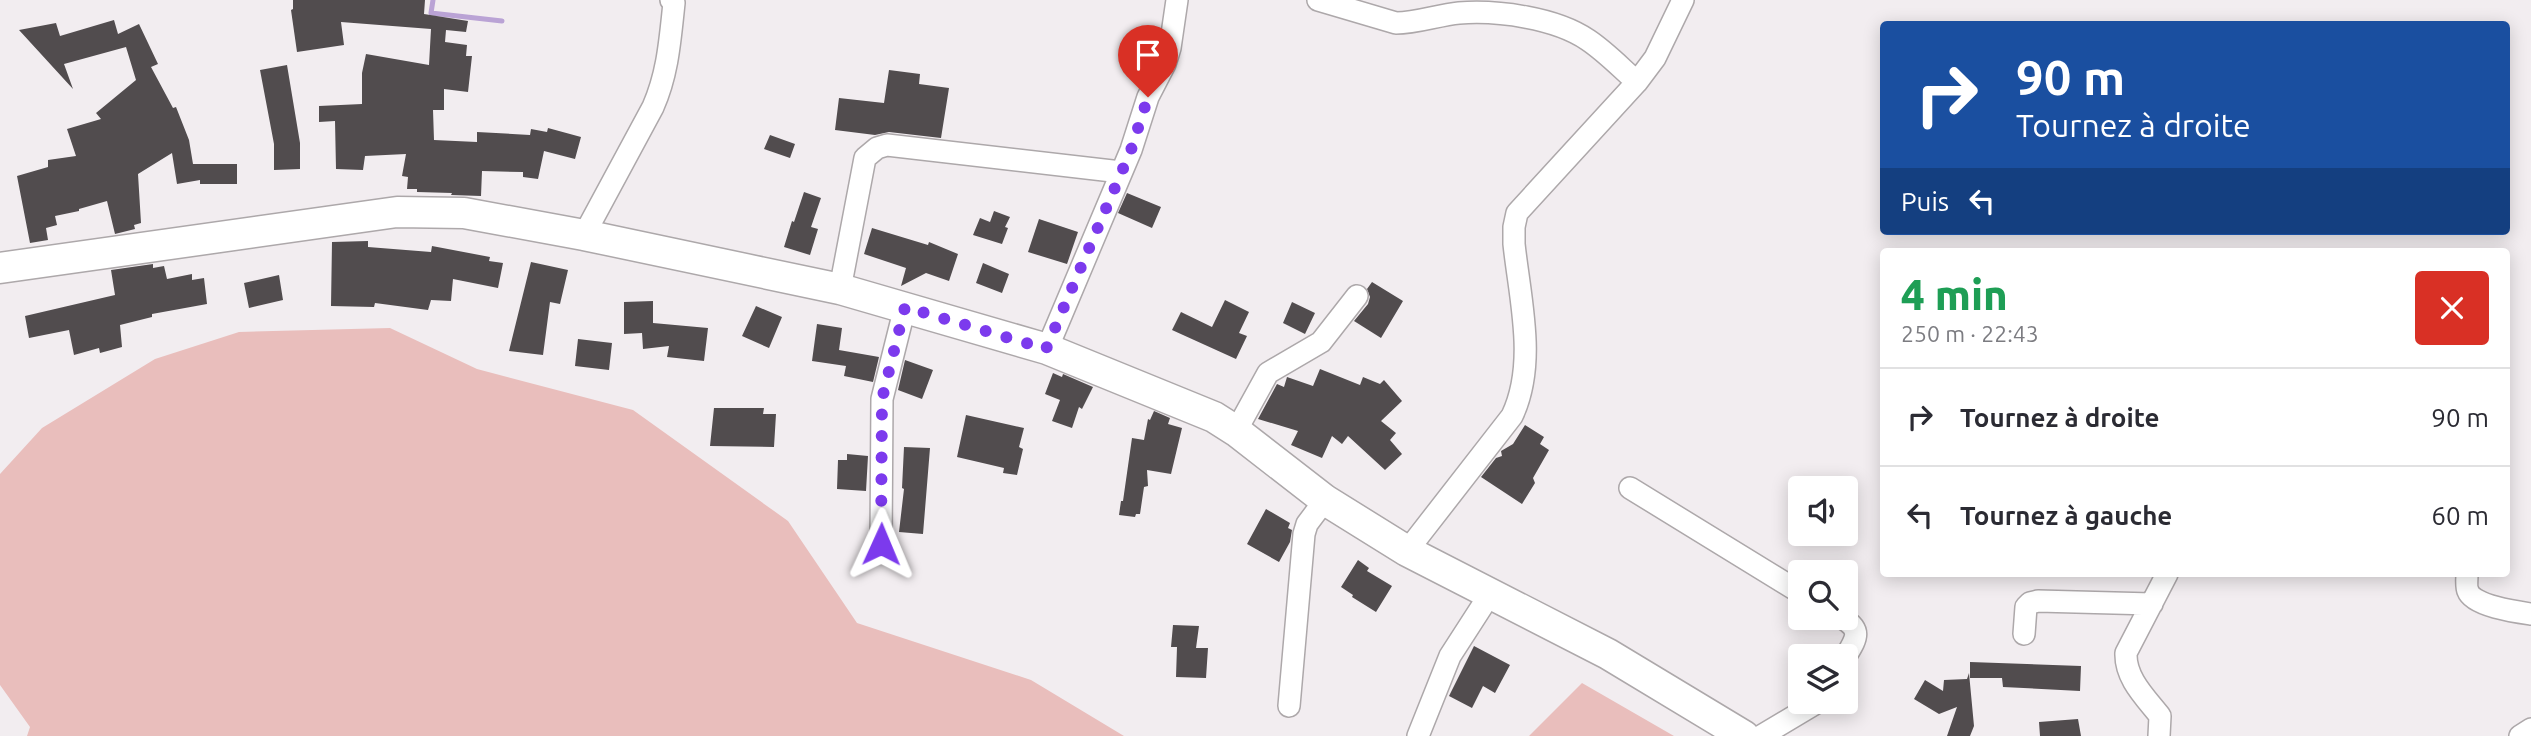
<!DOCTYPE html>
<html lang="fr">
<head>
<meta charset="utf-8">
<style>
  body { margin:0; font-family:Ubuntu,sans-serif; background:#f7f7f7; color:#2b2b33; height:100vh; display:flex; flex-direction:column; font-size:26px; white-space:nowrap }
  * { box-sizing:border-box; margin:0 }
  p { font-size:23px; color:#7c7c81 }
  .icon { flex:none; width:38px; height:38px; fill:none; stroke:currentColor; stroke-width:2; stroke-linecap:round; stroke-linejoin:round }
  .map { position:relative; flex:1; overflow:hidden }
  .panel { position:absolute; left:1880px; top:248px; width:630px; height:329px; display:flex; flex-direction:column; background:#fff; border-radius:7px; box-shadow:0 4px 18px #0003 }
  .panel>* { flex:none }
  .guide { position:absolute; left:1880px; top:21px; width:630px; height:214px; border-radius:7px; box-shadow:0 4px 18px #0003; background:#1a4fa0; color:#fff; overflow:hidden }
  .tools { position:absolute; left:1788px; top:476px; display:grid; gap:14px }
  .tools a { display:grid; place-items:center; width:70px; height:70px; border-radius:7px; background:#fff; box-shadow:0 4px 18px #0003; font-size:35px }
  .pin { position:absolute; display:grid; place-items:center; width:60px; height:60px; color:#fff; margin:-72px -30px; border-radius:50% 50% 50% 0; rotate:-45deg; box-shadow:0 0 7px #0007 }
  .pin .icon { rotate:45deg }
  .me { position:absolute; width:77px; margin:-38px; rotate:1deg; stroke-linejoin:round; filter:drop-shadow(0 0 5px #0008) }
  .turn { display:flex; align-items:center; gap:24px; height:147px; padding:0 21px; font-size:32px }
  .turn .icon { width:91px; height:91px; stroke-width:2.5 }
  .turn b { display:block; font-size:49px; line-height:60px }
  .then { display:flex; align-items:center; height:66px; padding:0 21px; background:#0003; gap:14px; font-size:26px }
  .round { display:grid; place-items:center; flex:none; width:74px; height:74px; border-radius:7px; background:#f7f7f7 }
  .summary { display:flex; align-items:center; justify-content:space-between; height:119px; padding:0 21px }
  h1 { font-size:42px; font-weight:800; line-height:52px; color:#1e9e55 }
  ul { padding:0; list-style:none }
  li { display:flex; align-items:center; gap:21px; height:98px; padding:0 21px; border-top:2px solid #e1e1e2 }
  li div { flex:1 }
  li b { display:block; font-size:26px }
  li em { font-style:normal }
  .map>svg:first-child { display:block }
</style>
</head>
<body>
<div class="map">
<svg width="2531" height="736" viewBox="0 0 2531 736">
  <rect width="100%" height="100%" fill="#f2edf0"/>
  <path fill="#e9bebc" d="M 390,328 L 477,369 L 633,410 L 788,521 L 857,623 L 1031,680 L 1124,736 L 27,736 L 30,727 L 0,685 L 0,474 L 42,428 L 155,359 L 239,332 Z
    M 1582,683 L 1674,736 L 1529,736 Z"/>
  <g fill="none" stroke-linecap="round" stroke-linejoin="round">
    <path stroke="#baa3d5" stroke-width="5" d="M 433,0 L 431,13 L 502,21"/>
  </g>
  <path fill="#514c4e" d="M 293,0 L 425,0 L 424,14 L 468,21 L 466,32 L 446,30 L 445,42 L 467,45 L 466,56 L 472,56 L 468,92 L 444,89 L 444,110 L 433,110 L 434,140 L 477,142 L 477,132 L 530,135 L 531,129 L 547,132 L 548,128 L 581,137 L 575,159 L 544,151 L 538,179 L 523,177 L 523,172 L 482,171 L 481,196 L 451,195 L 452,193 L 417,192 L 417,189 L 407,189 L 408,177 L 402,176 L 406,154 L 365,156 L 363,170 L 336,169 L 335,121 L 319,122 L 319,106 L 362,104 L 362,73 L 366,54 L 429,65 L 431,29 L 341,22 L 344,45 L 297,52 L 291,10 L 293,9 Z
    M 114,20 L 118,34 L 139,24 L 158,64 L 151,67 L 173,108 L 176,107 L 189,140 L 193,164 L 237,164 L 237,184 L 200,184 L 200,180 L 177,184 L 172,153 L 138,174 L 141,223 L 134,225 L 135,229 L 115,234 L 107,201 L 79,209 L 79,211 L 55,216 L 57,225 L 46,228 L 48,240 L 30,243 L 17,176 L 48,167 L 48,160 L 76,156 L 67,129 L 101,119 L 96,113 L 136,80 L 126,47 L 64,64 L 73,89 L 19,30 L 56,23 L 60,36 Z
    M 287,65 L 300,143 L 300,169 L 274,170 L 274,144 L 260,70 Z
    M 889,70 L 920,74 L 919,84 L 949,88 L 941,138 L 889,132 L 875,135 L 835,130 L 839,98 L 884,103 Z
    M 770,135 L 795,144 L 790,158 L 764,149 Z
    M 804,192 L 821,198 L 811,227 L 818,229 L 810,255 L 784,247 L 792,221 L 794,222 Z
    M 1127,193 L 1161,207 L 1152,228 L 1118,213 Z
    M 994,211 L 1010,217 L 1005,227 L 1008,228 L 1002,244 L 973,235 L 980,218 L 990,222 Z
    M 1039,219 L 1078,232 L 1067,264 L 1028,252 Z
    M 872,228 L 928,245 L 929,242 L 958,254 L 949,281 L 926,273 L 901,286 L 906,268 L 864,254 Z
    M 368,241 L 368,247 L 431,252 L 432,246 L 490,257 L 489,261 L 503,263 L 498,288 L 453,279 L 451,301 L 431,300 L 428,310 L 375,303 L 374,307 L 331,306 L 332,242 Z
    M 531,262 L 568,270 L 560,304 L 550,302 L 543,355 L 509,351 Z
    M 983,263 L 1009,274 L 1002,293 L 976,283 Z
    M 153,264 L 153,268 L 164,266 L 167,279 L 192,274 L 192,280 L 204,278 L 207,304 L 152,314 L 152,317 L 120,325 L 122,347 L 100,353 L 99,348 L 74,355 L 69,330 L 29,338 L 25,316 L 115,295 L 111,270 Z
    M 279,275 L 283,300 L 249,308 L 244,283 Z
    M 1372,282 L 1403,301 L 1381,338 L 1354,321 L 1368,304 L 1370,297 L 1367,289 Z
    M 1225,300 L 1249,312 L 1239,333 L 1247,336 L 1236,359 L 1172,330 L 1181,312 L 1212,327 Z
    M 653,301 L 653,323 L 708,328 L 704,361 L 667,357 L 669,346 L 643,349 L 642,333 L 624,334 L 624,302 Z
    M 1292,302 L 1315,313 L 1305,334 L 1283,323 Z
    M 756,306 L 782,317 L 769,348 L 742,336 Z
    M 817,324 L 842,328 L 839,350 L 879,357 L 873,382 L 844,376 L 846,366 L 812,361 Z
    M 578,339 L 612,343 L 609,370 L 575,366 Z
    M 905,360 L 933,370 L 922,399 L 898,390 Z
    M 1320,369 L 1360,385 L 1363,377 L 1380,384 L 1384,380 L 1402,401 L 1381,421 L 1396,433 L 1390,440 L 1402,454 L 1385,470 L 1348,436 L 1342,444 L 1332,436 L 1322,458 L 1291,445 L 1298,431 L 1258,419 L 1277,384 L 1284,387 L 1287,377 L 1313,386 Z
    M 1053,373 L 1062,377 L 1063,374 L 1093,387 L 1082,409 L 1079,407 L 1072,428 L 1052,421 L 1060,400 L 1045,394 Z
    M 714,408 L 764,408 L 763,414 L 776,414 L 774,447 L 710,446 Z
    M 1154,411 L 1170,418 L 1168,424 L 1182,428 L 1171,474 L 1147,470 L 1148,486 L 1144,487 L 1140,514 L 1136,514 L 1135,517 L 1119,515 L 1121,501 L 1123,501 L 1132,438 L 1144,440 L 1148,419 L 1150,420 Z
    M 966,415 L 1024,428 L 1019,447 L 1023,449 L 1017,475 L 1003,473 L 1004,468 L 957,457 Z
    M 1525,425 L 1544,437 L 1540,444 L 1549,450 L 1533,478 L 1535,483 L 1522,504 L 1481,477 L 1496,458 L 1502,456 L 1501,451 L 1513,444 Z
    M 904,447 L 930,448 L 923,534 L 899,532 L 904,489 L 902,488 Z
    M 847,454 L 868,456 L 866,491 L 837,489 L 838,460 L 847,460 Z
    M 1266,509 L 1290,523 L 1288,528 L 1292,530 L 1290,542 L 1279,562 L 1247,544 Z
    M 1358,560 L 1369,568 L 1367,571 L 1392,586 L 1376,612 L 1352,597 L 1353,595 L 1341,587 Z
    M 1173,625 L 1199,626 L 1196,648 L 1208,648 L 1206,678 L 1176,677 L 1177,647 L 1171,647 Z
    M 1474,646 L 1510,665 L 1495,693 L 1483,686 L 1472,708 L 1449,696 Z
    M 1970,662 L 2081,666 L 2080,691 L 2003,687 L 2002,678 L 1970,678 Z
    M 1969,673 L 1974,726 L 1970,736 L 1947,736 L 1957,707 L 1939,714 L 1914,699 L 1925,680 L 1943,691 L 1944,680 L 1967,679 Z
    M 2078,719 L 2081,736 L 2040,736 L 2039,722 Z"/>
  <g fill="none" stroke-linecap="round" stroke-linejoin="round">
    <g stroke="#ada8aa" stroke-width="24">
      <path id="minor" d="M 1318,0 L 1396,23 C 1417,23 1438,15 1459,13 C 1498,10 1556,18 1588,40 C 1606,52 1621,68 1637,82
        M 584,235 L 653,107 C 668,73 670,40 674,3 L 671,0
        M 840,289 L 865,158 L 877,148 L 887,145 L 1121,172
        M 1047,349 L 1131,150 L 1148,97 L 1165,64 L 1170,48 L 1177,0
        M 1236,431 L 1268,373 L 1321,342 L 1357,296
        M 1630,488 L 1801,593
        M 881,544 L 882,399 L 905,307
        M 1407,551 L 1512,416 C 1537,363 1520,300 1514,244 L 1514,227 L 1517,213 L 1637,82 L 1655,58 L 1683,0
        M 2467,574 C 2467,579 2466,587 2468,591 C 2473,606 2517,612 2531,614
        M 1842,618 C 1863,630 1856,639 1846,656
        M 2024,634 L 2026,607 L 2030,603 L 2038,601 L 2152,604
        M 1289,706 L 1304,534 L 1307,524 L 1325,500
        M 1418,736 L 1450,656 L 1490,594
        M 1761,736 L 1818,702
        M 2159,736 L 2160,716 C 2145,697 2125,678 2126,653 L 2167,574
        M 2520,736 L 2531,729"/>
    </g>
    <g stroke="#ada8aa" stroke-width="33">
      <path id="secondary" d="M 0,268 L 397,212 L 464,213 L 584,235 L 840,289 L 1047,349 L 1214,417 L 1236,431 L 1325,500 L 1407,551 L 1608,654 L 1744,736"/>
    </g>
    <use href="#minor" stroke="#fff" stroke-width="21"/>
    <use href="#secondary" stroke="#fff" stroke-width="30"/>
  </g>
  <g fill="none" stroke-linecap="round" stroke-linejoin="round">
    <path stroke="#7c3aed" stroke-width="12" stroke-dasharray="0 21.6" d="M 881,544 L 882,399 L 905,307 L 1046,349 L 1131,150 L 1148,97"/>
  </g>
</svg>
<div class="tools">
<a><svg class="icon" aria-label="sound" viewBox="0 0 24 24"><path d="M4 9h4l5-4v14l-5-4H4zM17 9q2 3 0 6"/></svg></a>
<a><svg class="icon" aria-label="search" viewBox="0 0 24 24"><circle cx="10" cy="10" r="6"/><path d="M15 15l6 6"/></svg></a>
<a><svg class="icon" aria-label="layers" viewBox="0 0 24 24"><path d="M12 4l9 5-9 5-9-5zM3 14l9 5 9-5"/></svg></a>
</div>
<div class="pin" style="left:1148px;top:97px;background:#d93025"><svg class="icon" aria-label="arrive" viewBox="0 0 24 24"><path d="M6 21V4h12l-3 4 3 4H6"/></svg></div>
<svg class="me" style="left:881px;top:544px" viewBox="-20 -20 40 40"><path d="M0-17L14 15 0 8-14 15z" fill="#7c3aed" stroke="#fff" stroke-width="4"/></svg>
<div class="guide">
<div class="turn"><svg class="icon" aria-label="right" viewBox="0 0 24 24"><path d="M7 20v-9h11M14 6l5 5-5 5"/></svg><div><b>90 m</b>Tournez à droite</div></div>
<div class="then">Puis<svg class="icon" aria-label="left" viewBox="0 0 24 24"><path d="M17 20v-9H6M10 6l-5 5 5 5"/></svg></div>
</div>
<section class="panel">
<div class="summary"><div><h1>4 min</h1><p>250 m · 22:43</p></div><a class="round" style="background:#d93025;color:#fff"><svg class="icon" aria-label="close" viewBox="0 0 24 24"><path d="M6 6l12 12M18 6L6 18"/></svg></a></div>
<ul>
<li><svg class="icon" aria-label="right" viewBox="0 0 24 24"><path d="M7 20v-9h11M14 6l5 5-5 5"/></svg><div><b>Tournez à droite</b></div><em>90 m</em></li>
<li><svg class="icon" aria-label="left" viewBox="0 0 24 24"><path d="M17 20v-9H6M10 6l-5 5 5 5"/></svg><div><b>Tournez à gauche</b></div><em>60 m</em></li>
</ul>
</section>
</div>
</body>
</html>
